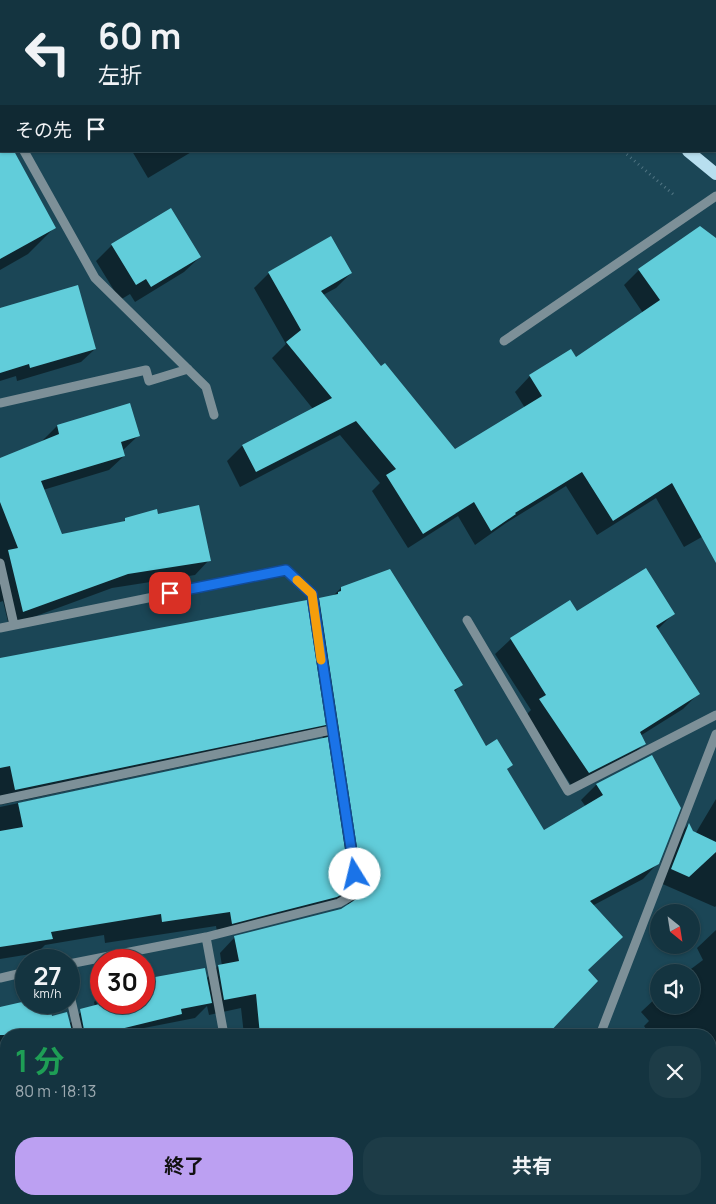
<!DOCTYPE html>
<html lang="ja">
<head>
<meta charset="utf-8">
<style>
  body { margin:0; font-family:Manrope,"Noto Sans JP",sans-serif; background:#1d3c47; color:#f1f3f6; height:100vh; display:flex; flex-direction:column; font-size:19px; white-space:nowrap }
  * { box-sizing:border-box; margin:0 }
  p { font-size:16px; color:#9daab1 }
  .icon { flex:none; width:28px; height:28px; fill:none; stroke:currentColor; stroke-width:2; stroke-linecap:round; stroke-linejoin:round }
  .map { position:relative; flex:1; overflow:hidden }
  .side { position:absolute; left:0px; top:1029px; width:716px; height:176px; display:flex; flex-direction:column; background:#143440; border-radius:20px 20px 0 0; box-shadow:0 1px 4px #0004,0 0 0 1px #334f59 }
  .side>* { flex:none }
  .banner { position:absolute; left:0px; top:0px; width:716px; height:152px; box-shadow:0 1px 4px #0004,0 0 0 1px #334f59; background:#143440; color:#f1f3f6; overflow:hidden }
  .needle { width:32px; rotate:150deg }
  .tools { position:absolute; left:650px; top:904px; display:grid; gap:10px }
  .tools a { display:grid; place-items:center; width:50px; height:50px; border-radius:50%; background:#143440; box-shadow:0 1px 4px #0004,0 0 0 1px #334f59; font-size:25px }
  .speed { position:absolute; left:15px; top:949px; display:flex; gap:10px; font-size:25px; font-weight:700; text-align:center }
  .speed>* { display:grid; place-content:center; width:65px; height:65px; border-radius:50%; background:#143440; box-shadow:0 1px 4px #0004,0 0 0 1px #334f59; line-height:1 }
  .speed small { font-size:12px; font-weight:400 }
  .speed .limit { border:8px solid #d22; background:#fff; color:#111 }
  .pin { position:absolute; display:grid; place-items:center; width:42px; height:42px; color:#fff; margin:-21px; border-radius:10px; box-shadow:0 2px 8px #0006 }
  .me { position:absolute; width:55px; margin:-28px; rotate:351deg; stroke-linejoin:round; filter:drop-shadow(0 0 4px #0008) }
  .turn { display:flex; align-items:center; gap:18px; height:105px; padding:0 15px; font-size:22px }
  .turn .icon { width:65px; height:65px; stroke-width:2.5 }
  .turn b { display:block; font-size:35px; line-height:42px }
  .then { display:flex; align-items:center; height:48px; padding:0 15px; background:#0003; gap:10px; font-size:19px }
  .round { display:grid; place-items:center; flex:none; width:52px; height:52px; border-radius:20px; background:#1d3c47 }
  .headline { display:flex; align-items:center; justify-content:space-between; height:85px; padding:0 15px }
  h1 { font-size:30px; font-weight:700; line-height:38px; color:#1e9e55 }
  .cta { display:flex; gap:10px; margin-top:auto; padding:10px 15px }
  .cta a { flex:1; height:58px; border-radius:20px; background:#bca0f2; color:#111; font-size:20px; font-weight:700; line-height:58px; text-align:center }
  .cta a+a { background:#1d3c47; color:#f1f3f6 }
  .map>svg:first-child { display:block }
</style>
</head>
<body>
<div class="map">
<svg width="716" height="1204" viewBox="0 0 716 1204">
  <rect width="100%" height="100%" fill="#1b4656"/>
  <path fill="#0007" d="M 0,0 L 316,0 L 1,1 L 0,54 Z
    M 692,0 L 716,0 L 716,141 L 715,1 L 690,1 Z
    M 0,129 L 1,151 L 54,228 L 28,254 L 0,270 Z
    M 132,151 L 193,151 L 148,178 Z
    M 716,239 L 716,529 L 684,547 L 656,498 L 597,535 L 566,486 L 506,523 L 475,545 L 458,516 L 408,548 L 372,491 L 380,483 L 340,435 L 240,487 L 227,461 L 242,446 L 313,409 L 272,358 L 286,344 L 254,288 L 269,273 L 351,273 L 336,288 L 323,295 L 381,368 L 455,451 L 525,408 L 515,392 L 530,376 L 575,359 L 643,313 L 624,285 L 639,270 Z
    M 112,245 L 200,257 L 184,272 L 135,302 L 130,294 L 120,300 L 96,261 Z
    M 0,309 L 95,349 L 81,362 L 17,381 L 16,376 L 0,381 Z
    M 57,426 L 138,436 L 122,451 L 124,456 L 109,470 L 43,490 L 61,535 L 122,523 L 126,519 L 157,516 L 209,560 L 195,575 L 112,588 L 9,626 L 3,601 L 0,602 L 0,459 L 42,441 Z
    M 341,588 L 461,685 L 454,692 L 485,748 L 512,765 L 506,770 L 544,831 L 586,807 L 581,800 L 596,785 L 651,757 L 658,863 L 643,879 L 592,906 L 622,937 L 586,971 L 545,1035 L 244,1035 L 241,1008 L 209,1015 L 207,1006 L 195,1018 L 144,1028 L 145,1035 L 71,1035 L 68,1025 L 83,1010 L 95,1007 L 94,1002 L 101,995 L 101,1002 L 144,1002 L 144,981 L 204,969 L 206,979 L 218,966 L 222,966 L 220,953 L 235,937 L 341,910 L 348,906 L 346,892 L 335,903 L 218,938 L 216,926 L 105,943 L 104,935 L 45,945 L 37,953 L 0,959 L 0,807 L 323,739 L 321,727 L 310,739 L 0,805 L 0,667 L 307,611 L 320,599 L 333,596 Z
    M 576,613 L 673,614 L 657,630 L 698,694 L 683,709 L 640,736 L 644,744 L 629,759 L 573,788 L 525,716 L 531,710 L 495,654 L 511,639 Z
    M 716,799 L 716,906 L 715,907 L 658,882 L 675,838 L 688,825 L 694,836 Z
    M 716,930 L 716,1204 L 699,1204 L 695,1199 L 710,1199 L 710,1035 L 638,1035 L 646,1029 L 644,1026 L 649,1021 L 641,1012 L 659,995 L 659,1005 L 691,1005 L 691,972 L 687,972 L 703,960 L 697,948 Z
    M 0,1008 L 54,1035 L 6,1035 L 6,1061 L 3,1062 L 0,1068 Z
    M 17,1199 L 230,1199 L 232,1204 L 18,1204 Z
    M 275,1199 L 338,1199 L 339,1204 L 289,1204 L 290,1201 L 276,1204 Z
    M 458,1199 L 615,1199 L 605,1204 L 461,1204 Z"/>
  <path fill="#61cdda" d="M 0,126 L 1,151 L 14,151 L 56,228 L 0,259 Z
    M 171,208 L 201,257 L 151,287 L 146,279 L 136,285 L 111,244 Z
    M 700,226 L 716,238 L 716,563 L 672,483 L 613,521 L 582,472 L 515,513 L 516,514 L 491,531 L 474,502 L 423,534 L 386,475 L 396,469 L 356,421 L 256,472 L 242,445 L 332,398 L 286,342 L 301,330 L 268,272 L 331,236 L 352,273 L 321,291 L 381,366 L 385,363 L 455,449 L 542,396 L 529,375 L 571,349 L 576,357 L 660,300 L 638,269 Z
    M 78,285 L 96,349 L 30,368 L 29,364 L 0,373 L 0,308 Z
    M 130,403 L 140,436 L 121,442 L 125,456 L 41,481 L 62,534 L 125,521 L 125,518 L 157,509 L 158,514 L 199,505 L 211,561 L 128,574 L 23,612 L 8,550 L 18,548 L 0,502 L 0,458 L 59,434 L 57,425 Z
    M 646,568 L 675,614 L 656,626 L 700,694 L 640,732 L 646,744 L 589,773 L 539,699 L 546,695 L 510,638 L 570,600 L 577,611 Z
    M 390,569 L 463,685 L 454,690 L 486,746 L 497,739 L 513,765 L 507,769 L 544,830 L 603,795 L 596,784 L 652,755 L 681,808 L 659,864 L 590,901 L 623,937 L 588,970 L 598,981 L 547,1035 L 260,1035 L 256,994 L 224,1000 L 218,965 L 239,961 L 234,936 L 341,909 L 364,894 L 319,598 L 338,594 L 338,592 L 341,591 L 341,587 Z
    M 307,600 L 326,725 L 15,790 L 10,766 L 0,768 L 0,658 Z
    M 328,737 L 351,889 L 337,897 L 232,924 L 230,912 L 162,922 L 161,914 L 51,932 L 53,939 L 0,947 L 0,831 L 23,827 L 18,803 Z
    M 689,823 L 693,831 L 716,842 L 716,852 L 689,877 L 671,869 Z
    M 205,968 L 212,1003 L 181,1009 L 182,1014 L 96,1035 L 85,1035 L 80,1009 L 107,1002 L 149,1002 L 144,979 Z
    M 22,1002 L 49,1002 L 52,1016 L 67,1012 L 73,1035 L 0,1035 L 0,1007 Z"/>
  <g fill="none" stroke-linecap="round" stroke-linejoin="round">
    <path stroke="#517583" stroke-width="3" stroke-dasharray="1 4" stroke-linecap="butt" d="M 577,0 L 578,1
      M 715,125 L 716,126
      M 623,151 L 674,195"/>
    <path stroke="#7d9098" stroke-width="9" d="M 330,0 L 333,1
      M 172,1 L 174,0
      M 353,1 L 364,0
      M 643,1 L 646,0
      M 0,88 L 1,87
      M 0,109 L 1,111
      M 24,151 L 95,278 L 206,387 L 214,415
      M 504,341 L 716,196
      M 0,403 L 146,370 L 149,381 L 188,369
      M 0,563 L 14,625
      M 467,620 L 568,791 L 716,715
      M 0,628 L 286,570 L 312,594 L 358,892 L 339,903 L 206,937 L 69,964
      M 0,800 L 331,730
      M 206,937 L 224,1035
      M 0,978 L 26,972
      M 69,991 L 79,1035
      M 600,1035 L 716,734
      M 0,1185 L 7,1204
      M 253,1199 L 253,1204
      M 686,1199 L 689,1204"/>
    <path stroke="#b8dfef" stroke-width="12" d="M 518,0 L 519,1
      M 688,151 L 716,174"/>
  </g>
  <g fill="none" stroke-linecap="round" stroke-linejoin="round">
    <g stroke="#114b97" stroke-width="12">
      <path id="route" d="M 170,593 L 286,570 L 312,594 L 355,874"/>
    </g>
    <use href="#route" stroke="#1a73e8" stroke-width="9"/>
    <path stroke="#f59e0b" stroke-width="9" d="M 297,580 L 312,594 L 321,660"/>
  </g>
</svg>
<div class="tools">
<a><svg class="needle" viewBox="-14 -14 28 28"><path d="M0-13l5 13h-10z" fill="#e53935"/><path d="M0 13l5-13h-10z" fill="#9daab1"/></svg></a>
<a><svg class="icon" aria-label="sound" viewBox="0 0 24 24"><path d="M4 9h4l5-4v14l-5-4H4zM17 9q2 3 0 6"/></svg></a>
</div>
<div class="speed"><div>27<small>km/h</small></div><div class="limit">30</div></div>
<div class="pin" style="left:170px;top:593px;background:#d93025"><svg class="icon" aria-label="arrive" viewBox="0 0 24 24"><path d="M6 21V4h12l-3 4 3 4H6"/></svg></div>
<svg class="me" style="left:355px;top:874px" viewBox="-20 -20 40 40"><circle r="19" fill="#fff"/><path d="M0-13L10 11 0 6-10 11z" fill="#1a73e8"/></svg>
<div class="banner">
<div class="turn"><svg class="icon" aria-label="left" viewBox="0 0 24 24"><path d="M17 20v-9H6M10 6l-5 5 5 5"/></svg><div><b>60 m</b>左折</div></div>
<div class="then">その先<svg class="icon" aria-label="arrive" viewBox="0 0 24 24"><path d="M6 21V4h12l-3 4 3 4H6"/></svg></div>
</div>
<section class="side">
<div class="headline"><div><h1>1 分</h1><p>80 m · 18:13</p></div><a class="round"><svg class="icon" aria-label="close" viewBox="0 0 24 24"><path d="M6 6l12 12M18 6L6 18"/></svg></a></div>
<div class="cta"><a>終了</a><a>共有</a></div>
</section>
</div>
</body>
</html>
